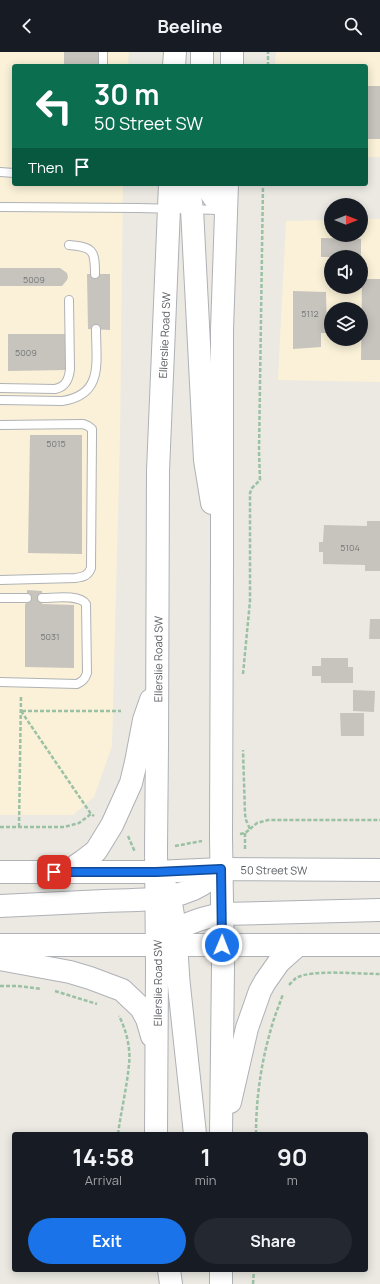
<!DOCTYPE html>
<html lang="en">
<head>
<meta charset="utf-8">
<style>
  body { margin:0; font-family:Manrope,sans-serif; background:#242831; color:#f1f3f6; height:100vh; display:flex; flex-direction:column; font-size:15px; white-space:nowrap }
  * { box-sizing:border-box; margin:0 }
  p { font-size:13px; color:#9ea1a6 }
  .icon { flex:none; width:22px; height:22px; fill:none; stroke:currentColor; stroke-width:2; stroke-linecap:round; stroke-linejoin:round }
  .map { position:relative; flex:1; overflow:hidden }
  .panel { position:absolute; left:12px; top:1080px; width:356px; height:140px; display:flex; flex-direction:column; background:#171b24; border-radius:4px; box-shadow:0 2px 10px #0003 }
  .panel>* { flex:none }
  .banner { position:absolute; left:12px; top:12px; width:356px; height:122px; border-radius:4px; box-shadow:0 2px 10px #0003; background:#0b6e4f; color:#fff; overflow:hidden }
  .needle { width:26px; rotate:90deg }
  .controls { position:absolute; left:324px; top:146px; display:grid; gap:8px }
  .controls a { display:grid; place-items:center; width:44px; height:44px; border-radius:50%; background:#171b24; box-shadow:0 2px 10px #0003; font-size:20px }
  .pin { position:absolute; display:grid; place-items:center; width:34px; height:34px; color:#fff; margin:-17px; border-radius:8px; box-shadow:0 2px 6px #0006 }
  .me { position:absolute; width:44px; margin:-22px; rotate:1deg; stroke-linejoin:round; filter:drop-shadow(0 0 3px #0008) }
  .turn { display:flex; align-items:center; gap:14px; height:84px; padding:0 16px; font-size:18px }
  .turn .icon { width:52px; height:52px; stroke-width:2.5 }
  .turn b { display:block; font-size:28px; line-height:34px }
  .then { display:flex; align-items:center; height:38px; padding:0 16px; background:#0003; gap:8px; font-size:15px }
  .eta { display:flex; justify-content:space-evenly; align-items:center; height:68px; text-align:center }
  .eta b { font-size:24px; font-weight:700; line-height:28px }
  .primary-button { display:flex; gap:8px; margin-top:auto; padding:8px 16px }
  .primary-button a { flex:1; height:46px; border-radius:24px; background:#1a73e8; color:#fff; font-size:16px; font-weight:700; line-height:46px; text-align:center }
  .primary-button a+a { background:#242831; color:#f1f3f6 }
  header { display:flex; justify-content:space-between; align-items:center; height:52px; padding:0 16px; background:#171b24; font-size:18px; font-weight:700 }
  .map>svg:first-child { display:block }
</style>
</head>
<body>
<header><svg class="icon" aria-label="back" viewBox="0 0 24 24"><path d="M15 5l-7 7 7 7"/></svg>Beeline<svg class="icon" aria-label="search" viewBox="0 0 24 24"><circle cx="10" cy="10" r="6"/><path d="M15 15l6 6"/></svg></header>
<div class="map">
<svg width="380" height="1232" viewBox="0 0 380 1232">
  <rect width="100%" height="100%" fill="#ebe9e2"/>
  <path fill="#faf1d8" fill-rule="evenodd" d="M 0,0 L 129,0 L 128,14 L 14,14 L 14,132 L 123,132 L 120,386 L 112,694 L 94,745 L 73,763 L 0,763 Z
    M 276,0 L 380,0 L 380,105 L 366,105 L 366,14 L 275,14 Z
    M 361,167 L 380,167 L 380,330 L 278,328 L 286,169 L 331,168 L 331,183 L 361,183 ZM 331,205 L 361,205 L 361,235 L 331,235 ZM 331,257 L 361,257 L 361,287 L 331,287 Z"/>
  <path fill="#c7c4be" d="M 64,0 L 102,0 L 101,14 L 64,14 Z
    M 366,34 L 380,34 L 380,87 L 366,87 Z
    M 321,186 L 361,187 L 361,205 L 321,205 Z
    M 0,216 L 60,216 L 67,221 L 68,225 L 67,228 L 62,234 L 0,234 Z
    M 87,222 L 110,222 L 110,278 L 88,277 Z
    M 362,227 L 380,227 L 380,308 L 361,308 Z
    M 293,239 L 326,240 L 327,281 L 321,281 L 321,295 L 293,297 Z
    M 8,282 L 65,282 L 65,318 L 8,319 Z
    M 30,383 L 82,383 L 82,502 L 28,501 Z
    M 367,469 L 380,469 L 380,519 L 365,519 L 365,513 L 323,512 L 323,500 L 319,500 L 319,490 L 323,490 L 324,473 L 367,474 Z
    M 27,538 L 42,539 L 42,552 L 74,553 L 74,616 L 25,615 L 25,552 L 27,551 Z
    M 370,567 L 380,567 L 380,587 L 369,587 Z
    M 321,606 L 348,606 L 348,615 L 353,615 L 353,631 L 321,631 L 321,624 L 312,624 L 312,614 L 321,614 Z
    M 353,638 L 375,639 L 374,660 L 353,659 Z
    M 340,661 L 364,661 L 364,684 L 341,684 Z"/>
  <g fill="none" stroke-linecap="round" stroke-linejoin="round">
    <g stroke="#afb2b6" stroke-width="10">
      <path id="service" d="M 103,14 L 103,0
        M 0,120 L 14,121
        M 0,155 L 138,156 L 221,158
        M 69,193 C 93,195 95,198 95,222
        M 0,336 L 55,337 C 66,335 69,327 70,317 L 69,248
        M 0,348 L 62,349 C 104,343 96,310 96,277
        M 0,373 L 83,372 L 88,374 L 92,377 L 92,383 L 91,516 C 88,524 83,525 75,526 L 0,528
        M 0,546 L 27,546
        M 0,630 L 77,632 C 83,629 85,627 87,621 L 86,552 C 79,542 54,546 42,546"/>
    </g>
    <g stroke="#aeb1b6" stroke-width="24">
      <g id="secondary">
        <path d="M 202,0 L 202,14"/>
        <path d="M 174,14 L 175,0"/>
        <path d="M 232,14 L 232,0"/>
        <path d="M 182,132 L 190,145 L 192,157 L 205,408 L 212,451"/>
        <path d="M 206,132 C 210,143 218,150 226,158"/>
        <path id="s1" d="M 0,820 L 156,820 L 221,817 L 380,818"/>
        <path d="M 67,820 L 83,809 L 96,799 L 112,773 L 131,731 L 136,710 L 144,668 L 151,648"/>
        <path d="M 162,829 C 177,850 176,907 179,934 C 184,983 190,1033 195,1082"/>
        <path d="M 0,854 C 35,852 69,851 104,849 C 130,848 158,849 183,841 C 197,837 211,827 221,817"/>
        <path d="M 163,886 C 180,873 201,866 222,862 L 380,858"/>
        <path d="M 0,893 L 380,893"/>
        <path d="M 0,907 L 70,920 L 90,926 L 122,938 L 141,956 L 147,967 L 152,984"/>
        <path d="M 230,1050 L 247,976 L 260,939 L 265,930 L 279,910 L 298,893"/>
        <path id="s2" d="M 156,1082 L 157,915 L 156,797 L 157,693 L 158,419 L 170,132"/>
        <path d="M 221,1082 L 223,915 L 221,786 L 222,509 L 222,278 L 227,132"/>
        <path d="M 169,1218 L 171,1232"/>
        <path d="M 221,1232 L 221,1218"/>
      </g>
    </g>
    <path stroke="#9ac1a4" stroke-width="2.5" stroke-dasharray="4 2" stroke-linecap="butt" d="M 268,14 L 268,0
      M 243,622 L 250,549 L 250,441 L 252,436 L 260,428 L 259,400 L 263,132
      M 21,659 L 91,762 L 94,764
      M 22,659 L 121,659
      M 0,775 L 64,775 L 79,771 L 91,762
      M 19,775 L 21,643
      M 250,777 L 257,771 L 268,768 L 380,768
      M 245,781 L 245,797
      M 240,782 L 245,781 L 250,777 L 246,768 L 245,762 L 243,698
      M 128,784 L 135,800
      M 175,794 L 202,789
      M 289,933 C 291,931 294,928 296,926 C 311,917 361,922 380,922
      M 0,934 L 18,934 L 41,937
      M 55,939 L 97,952
      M 118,1082 C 121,1059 127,1035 129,1012 C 131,997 126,977 119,964
      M 256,1082 C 256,1047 261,1011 271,977 C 274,965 279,954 283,942
      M 253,1232 L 254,1218"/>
    <use href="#service" stroke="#fff" stroke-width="8"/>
    <use href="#secondary" stroke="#fff" stroke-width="22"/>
  </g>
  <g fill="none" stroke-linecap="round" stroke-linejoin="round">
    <g stroke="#114b97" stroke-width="10">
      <path id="route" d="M 54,820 L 156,820 L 221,817 L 222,893"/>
    </g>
    <use href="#route" stroke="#1a73e8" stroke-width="7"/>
  </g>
  <g text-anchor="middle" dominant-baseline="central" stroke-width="3" stroke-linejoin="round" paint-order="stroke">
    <g font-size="9" fill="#757778">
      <text x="34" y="227">5009</text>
      <text x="310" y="261">5112</text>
      <text x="26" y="300">5009</text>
      <text x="56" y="391">5015</text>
      <text x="350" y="495">5104</text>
      <text x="50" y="584">5031</text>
    </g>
    <g font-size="11" fill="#5a5d61" stroke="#fff">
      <text stroke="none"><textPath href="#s2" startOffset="799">Ellerslie Road SW</textPath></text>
      <text stroke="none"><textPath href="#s2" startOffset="475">Ellerslie Road SW</textPath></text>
      <text stroke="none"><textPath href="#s1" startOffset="274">50 Street SW</textPath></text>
      <text stroke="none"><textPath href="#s2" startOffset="151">Ellerslie Road SW</textPath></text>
    </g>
  </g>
</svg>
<div class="controls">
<a><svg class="needle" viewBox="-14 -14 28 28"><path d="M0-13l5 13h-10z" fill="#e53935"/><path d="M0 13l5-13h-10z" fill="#9ea1a6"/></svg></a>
<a><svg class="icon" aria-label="sound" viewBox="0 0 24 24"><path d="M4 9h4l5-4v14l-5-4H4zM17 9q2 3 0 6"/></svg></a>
<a><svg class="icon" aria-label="layers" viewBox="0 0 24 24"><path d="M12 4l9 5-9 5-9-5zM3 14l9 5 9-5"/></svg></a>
</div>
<div class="pin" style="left:54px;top:820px;background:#d93025"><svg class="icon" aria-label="arrive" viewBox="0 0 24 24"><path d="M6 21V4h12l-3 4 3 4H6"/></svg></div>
<svg class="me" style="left:222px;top:893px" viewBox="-20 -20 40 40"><circle r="17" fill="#1a73e8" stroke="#fff" stroke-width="3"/><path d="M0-11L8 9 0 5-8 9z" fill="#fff"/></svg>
<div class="banner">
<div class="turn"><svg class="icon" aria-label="left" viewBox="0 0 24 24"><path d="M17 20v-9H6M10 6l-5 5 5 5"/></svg><div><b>30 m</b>50 Street SW</div></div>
<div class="then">Then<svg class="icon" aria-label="arrive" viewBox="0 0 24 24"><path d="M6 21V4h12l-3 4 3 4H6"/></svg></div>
</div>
<section class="panel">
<div class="eta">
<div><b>14:58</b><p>Arrival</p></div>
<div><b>1</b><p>min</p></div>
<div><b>90</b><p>m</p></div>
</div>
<div class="primary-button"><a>Exit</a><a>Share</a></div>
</section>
</div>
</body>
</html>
